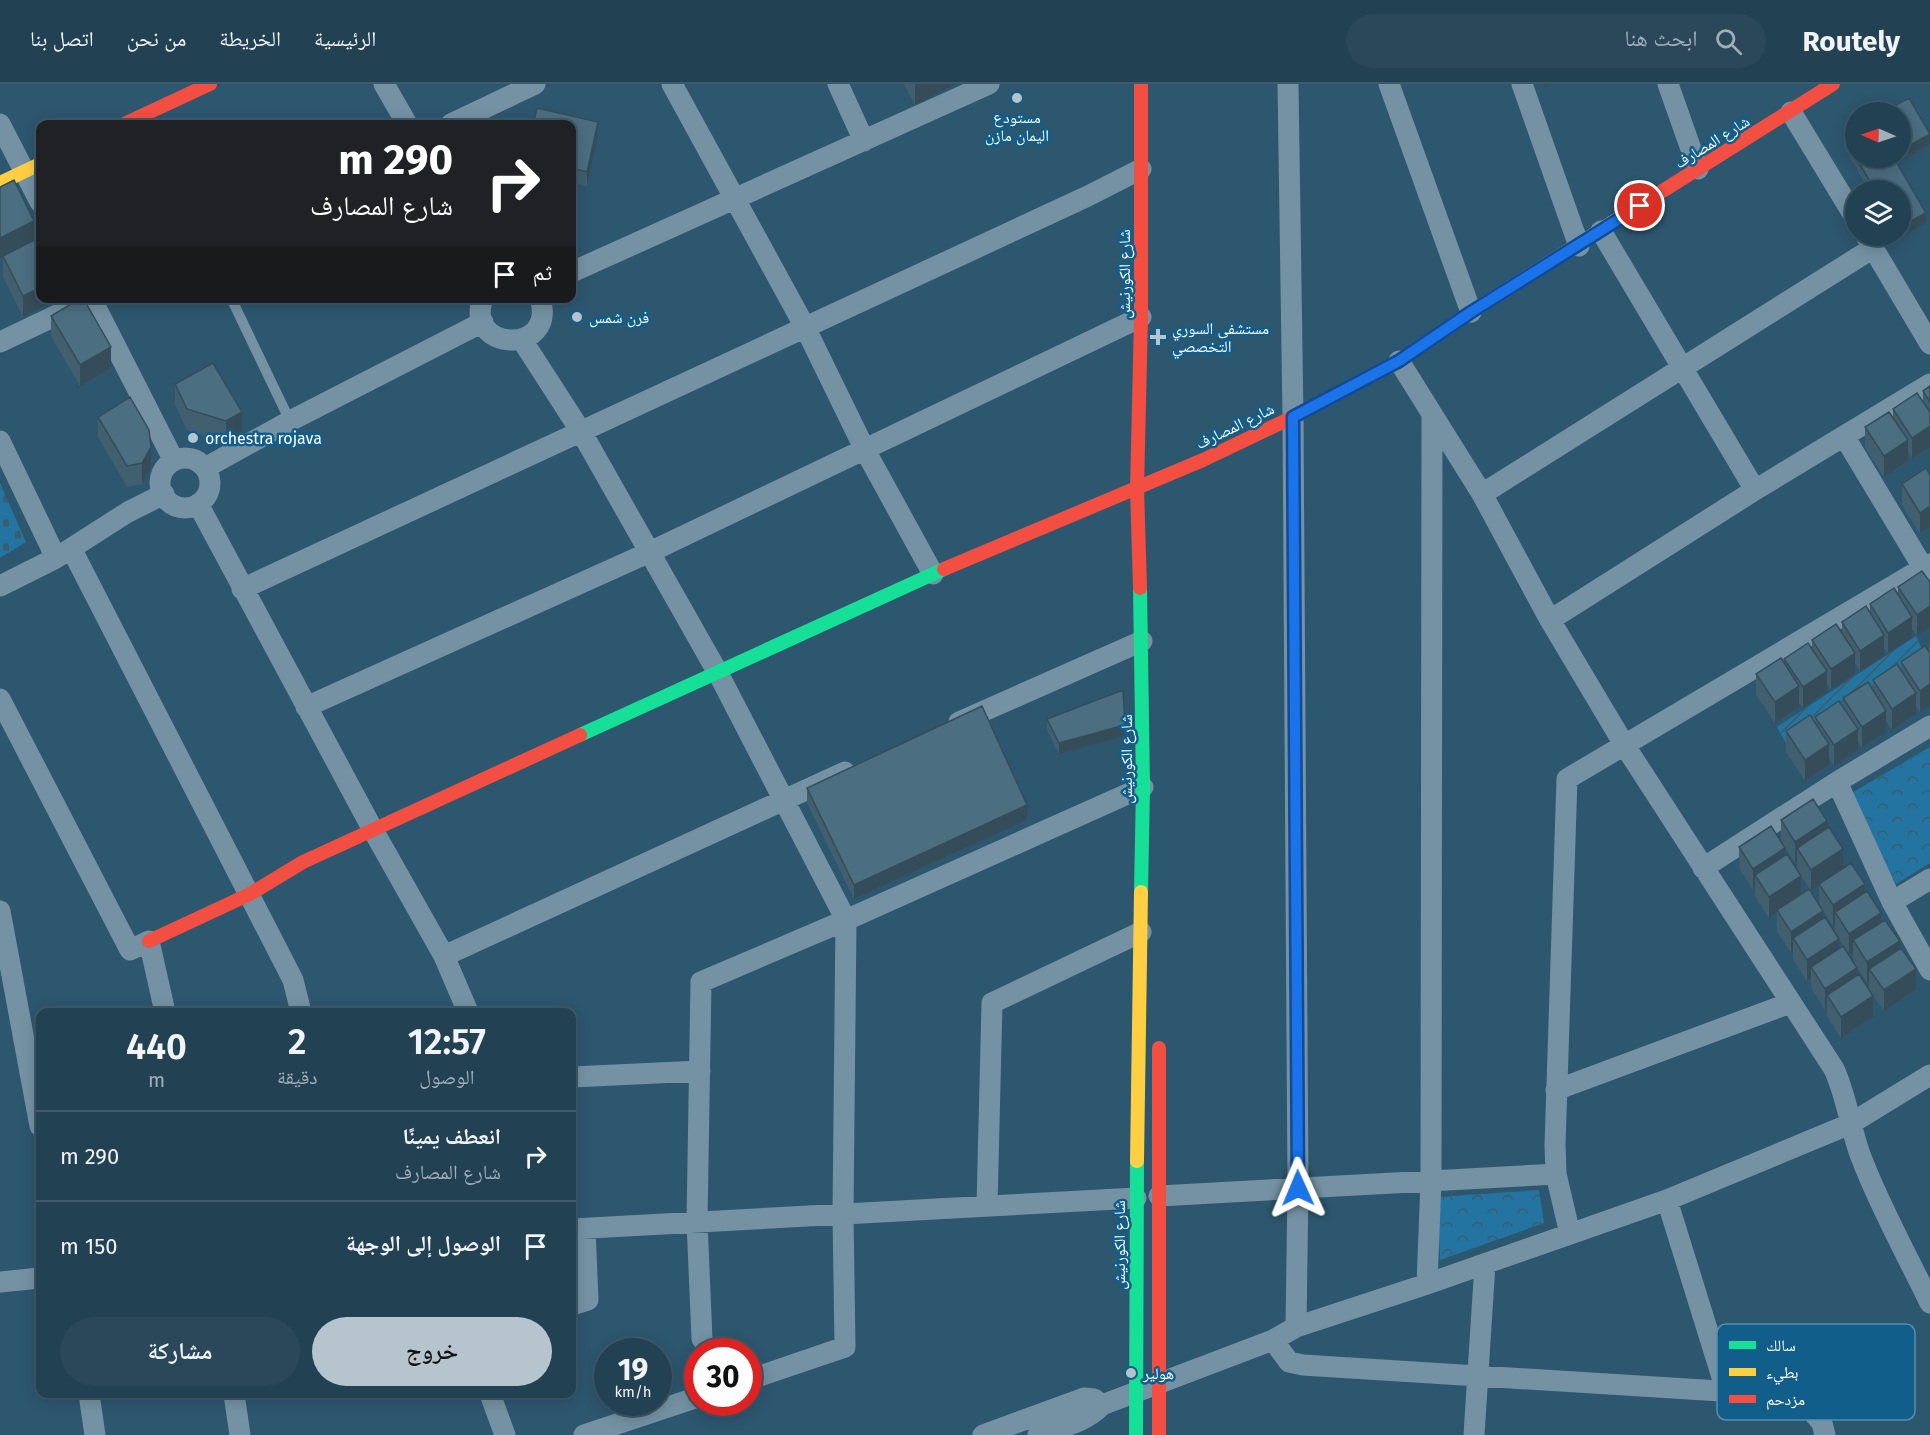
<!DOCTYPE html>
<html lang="ar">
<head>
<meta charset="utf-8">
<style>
  body { margin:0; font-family:"Fira Sans","Noto Naskh Arabic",sans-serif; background:#2a485a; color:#f1f3f6; direction:rtl; height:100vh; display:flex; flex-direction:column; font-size:22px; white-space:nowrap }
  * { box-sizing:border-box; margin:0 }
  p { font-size:20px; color:#a2afb8 }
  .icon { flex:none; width:33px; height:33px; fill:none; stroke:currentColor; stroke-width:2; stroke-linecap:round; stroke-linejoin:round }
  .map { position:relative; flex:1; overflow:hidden; direction:ltr }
  .drawer { position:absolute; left:36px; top:924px; width:540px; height:390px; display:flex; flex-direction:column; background:#224153; border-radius:12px; box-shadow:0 3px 15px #0003,0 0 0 2px #3f5a6a; direction:rtl }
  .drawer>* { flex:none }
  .banner { position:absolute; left:36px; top:36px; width:540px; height:183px; border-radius:12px; box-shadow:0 3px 15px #0003,0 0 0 2px #3f5a6a; direction:rtl; background:#202124; color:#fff; overflow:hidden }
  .needle { width:39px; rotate:272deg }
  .buttons { position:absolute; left:1845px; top:18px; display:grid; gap:12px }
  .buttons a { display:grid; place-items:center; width:66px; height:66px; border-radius:50%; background:#224153; box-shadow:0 3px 15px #0003,0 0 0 2px #3f5a6a; font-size:30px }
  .speed { position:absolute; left:594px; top:1254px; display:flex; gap:12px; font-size:30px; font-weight:700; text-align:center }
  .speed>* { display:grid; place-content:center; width:78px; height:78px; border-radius:50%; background:#224153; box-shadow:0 3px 15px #0003,0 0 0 2px #3f5a6a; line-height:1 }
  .speed small { font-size:15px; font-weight:400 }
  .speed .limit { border:9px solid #d22; background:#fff; color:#111 }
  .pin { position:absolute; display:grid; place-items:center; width:51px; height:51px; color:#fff; margin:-26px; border:3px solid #fff; border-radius:50%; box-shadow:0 2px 6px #0007 }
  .me { position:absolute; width:66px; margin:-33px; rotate:359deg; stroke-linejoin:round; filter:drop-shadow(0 0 4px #0008) }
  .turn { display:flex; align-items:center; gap:21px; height:126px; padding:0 24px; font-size:27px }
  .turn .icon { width:78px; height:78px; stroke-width:2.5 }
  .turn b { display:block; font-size:42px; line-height:51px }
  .then { display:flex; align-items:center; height:57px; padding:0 24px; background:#0003; gap:12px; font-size:22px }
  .eta { display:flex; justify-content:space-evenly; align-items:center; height:102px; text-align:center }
  .eta b { font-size:36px; font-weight:600; line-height:42px }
  .cta { display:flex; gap:12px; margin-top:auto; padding:12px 24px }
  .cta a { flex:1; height:69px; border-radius:36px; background:#b6c4cd; color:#111; font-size:24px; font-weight:600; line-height:69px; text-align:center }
  .cta a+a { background:#2a485a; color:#f1f3f6 }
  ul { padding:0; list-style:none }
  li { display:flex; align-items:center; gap:18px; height:90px; padding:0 24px; border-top:2px solid #3f5a6a }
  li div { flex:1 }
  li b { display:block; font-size:22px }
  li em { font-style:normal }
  header { display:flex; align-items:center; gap:36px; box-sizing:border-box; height:84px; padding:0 30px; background:#224153; border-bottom:2px solid #3f5a6a }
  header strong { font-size:28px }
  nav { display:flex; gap:33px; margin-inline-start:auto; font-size:21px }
  .search { width:420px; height:54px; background:#2a485a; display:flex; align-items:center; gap:15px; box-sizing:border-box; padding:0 21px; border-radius:33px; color:#a2afb8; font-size:22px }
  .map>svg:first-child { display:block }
</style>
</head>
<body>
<header>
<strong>Routely</strong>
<div class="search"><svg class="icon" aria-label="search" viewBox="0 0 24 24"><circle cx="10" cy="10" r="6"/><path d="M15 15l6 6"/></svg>ابحث هنا</div>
<nav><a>الرئيسية</a><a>الخريطة</a><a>من نحن</a><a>اتصل بنا</a></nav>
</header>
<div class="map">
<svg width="1930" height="1351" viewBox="0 0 1930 1351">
  <defs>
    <pattern id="cemetery-stones" width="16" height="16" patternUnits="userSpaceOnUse" patternTransform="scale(1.5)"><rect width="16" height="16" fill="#2374a0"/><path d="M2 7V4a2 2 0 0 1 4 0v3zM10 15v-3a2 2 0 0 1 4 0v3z" fill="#3c5c6e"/></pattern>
    <pattern id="park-crowns" width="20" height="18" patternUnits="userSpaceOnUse" patternTransform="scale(1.5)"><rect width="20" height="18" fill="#2374a0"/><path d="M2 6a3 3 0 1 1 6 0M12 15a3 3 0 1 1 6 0" fill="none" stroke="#3c5c6e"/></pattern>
    <pattern id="garden-furrows" width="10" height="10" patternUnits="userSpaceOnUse" patternTransform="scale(1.5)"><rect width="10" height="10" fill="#2374a0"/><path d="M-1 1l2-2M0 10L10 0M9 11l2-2" fill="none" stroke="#3c5c6e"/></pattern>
  </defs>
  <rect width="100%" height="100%" fill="#2d576f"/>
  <path fill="url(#cemetery-stones)" d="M 0,399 L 26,458 L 0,474 Z"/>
  <path fill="url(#park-crowns)" d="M 1930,663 L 1930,779 L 1896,800 L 1845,713 Z
    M 1539,1106 L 1544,1139 L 1440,1176 L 1438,1113 Z"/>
  <path fill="url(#garden-furrows)" d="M 1916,552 L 1928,578 L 1788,663 L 1777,643 Z"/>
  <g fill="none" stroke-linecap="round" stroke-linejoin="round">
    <path stroke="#7492a4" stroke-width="10" d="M 231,214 L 290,337"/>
    <path stroke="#7492a4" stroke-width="21" d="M 384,0 L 407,40
      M 672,0 L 805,243 L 865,366 L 933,490
      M 838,0 L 864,57
      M 1288,0 L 1293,333 L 1298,1104 L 1296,1243
      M 1389,0 L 1471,228
      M 1522,0 L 1579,162
      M 1668,0 L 1698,85
      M 1791,28 L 1856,135
      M 0,40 L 40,118
      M 451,40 L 535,0
      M 1601,147 L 1755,406
      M 1866,152 L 1930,260
      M 572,188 L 989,0
      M 91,214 L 174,377
      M 483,214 C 463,268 558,272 540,214
      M 522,256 L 582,349 L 718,589 L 846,836 L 843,1130 L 845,1263 L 748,1296
      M 0,258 L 78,221
      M 1399,277 L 1482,410 L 1550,536 L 1625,662 L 1834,985 C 1847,1013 1850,1044 1861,1073 C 1880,1123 1907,1171 1930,1219
      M 1844,352 L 1930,495
      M 0,357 L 56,474
      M160 399a25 25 0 1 1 50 0a25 25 0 1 1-50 0Z
      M 205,384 L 290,337 L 483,238
      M 1482,410 L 1873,164
      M 198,420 L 373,746 L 444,872 L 468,928
      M 72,466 L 293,896 L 301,928
      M 0,502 L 56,474 L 128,428 L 164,410
      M 242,505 L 1088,112 L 1141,85
      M 1550,536 L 1755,406 L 1930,300
      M 0,615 L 130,866 L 149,857 L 165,928
      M 306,623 L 650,468 L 1141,233
      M 959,638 L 1142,557
      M 1837,698 L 1892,818 L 1930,886
      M 1703,784 L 1837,698 L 1930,642
      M 1892,818 L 1930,795
      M 0,827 L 40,1042
      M 444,872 L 845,688
      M 572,993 L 700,987
      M 1556,1006 L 1790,919
      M 1159,1112 L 1556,1090
      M 1667,1116 L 1726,1306
      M 987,1122 L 992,919 L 1141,848
      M 572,1145 L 1136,1114
      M 1570,1150 L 1556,1090 L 1555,1061 L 1567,695 L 1930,480
      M 0,1198 L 40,1194
      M 1427,1200 L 1431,1097 L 1432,333
      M 572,1221 L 588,1216 L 585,1145
      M 702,1255 L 697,1138 L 701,898 L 846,836 L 1143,703
      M 1273,1256 L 1289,1278 L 1303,1281 L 1799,1312 L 1822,1339 L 1825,1351
      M 89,1310 L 95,1351
      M 234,1310 L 240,1351
      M 490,1310 L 505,1351
      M 584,1351 L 698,1313
      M 983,1351 L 1084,1314 L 1094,1315 L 1102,1321
      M 1038,1351 C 1061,1343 1085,1339 1102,1321 L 1273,1256 L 1296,1243 L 1427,1200 L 1667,1116 L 1850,1040 L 1930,991
      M 1474,1351 L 1485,1180"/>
    <path stroke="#16e098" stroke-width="14" d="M 1140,504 L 1143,703 L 1141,808
      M 580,651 L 944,485
      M 1136,1351 L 1137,1077"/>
    <path stroke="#ffcf43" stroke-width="14" d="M 0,99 L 40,80
      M 1371,292 L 1399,277 L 1471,228 L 1637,123
      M 1137,1077 L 1141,808"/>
    <path stroke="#f24e42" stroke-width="14" d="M 124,40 L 210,0
      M 1637,123 L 1833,0
      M 944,485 L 1203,376 L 1293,333 L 1371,292
      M 1140,504 L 1137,405 L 1141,233 L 1141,0
      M 149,857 L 250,810 L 303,778 L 580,651
      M 1159,964 L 1159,1351"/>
  </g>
  <path fill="#415f6f" d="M 904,0 L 957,0 L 915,21 Z
    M 572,40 L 598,53 L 587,102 L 572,98 Z
    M 1856,45 L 1856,74 L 1900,74 L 1930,60 L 1897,79 L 1926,139 L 1898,156 L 1895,152 L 1900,152 L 1900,106 L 1869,106 L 1844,63 L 1844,52 Z
    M 0,103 L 34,156 L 40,214 L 61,214 L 23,233 L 3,193 L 3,174 L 0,175 Z
    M 51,232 L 111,284 L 80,302 L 51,252 Z
    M 175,300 L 242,349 L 226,358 L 187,346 L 175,321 Z
    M 1930,302 L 1930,363 L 1912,375 L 1908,368 L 1908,377 L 1884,393 L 1865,364 L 1865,343 L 1893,333 L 1893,325 L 1923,318 L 1923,307 Z
    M 98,333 L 151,384 L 142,400 L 127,403 L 98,353 Z
    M 1930,382 L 1930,443 L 1920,450 L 1902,421 L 1902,400 L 1930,390 Z
    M 1930,498 L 1930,543 L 1917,552 L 1912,545 L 1912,554 L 1888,569 L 1884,564 L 1884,572 L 1860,588 L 1855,579 L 1855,590 L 1831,606 L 1827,600 L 1827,608 L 1803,624 L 1799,619 L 1799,623 L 1775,639 L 1756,611 L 1756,590 L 1784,579 L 1784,575 L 1812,565 L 1812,556 L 1842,549 L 1842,538 L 1870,528 L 1870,520 L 1898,511 L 1898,503 Z
    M 1929,560 L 1930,560 L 1930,621 L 1920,628 L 1916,622 L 1916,630 L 1892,646 L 1886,637 L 1886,648 L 1862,664 L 1858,658 L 1858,666 L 1834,682 L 1829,674 L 1829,681 L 1805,697 L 1786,668 L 1786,647 L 1815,639 L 1815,633 L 1843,623 L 1843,614 L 1873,607 L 1873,596 L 1901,587 L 1901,578 L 1929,569 Z
    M 1047,635 L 1125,652 L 1059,670 L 1047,646 Z
    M 807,704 L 1027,736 L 854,815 L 807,719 Z
    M 1781,736 L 1827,745 L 1843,784 L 1865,808 L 1881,838 L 1900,865 L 1916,906 L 1884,927 L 1869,906 L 1869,898 L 1867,899 L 1853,877 L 1853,868 L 1849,870 L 1835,849 L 1835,841 L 1833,842 L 1819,820 L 1819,802 L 1811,807 L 1797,785 L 1797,778 L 1795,779 L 1781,757 Z
    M 1739,763 L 1785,771 L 1801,810 L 1823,835 L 1839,865 L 1857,892 L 1873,933 L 1841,954 L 1827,932 L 1827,924 L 1825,926 L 1811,904 L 1811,895 L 1807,897 L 1793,875 L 1793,868 L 1791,869 L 1777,847 L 1777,828 L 1769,834 L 1755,812 L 1755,804 L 1753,806 L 1739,784 Z"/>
  <path fill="#354d5a" d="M 915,0 L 957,0 L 915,21 Z
    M 1544,0 L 1553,0 L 1544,4 Z
    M 598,38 L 598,53 L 587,102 L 587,88 Z
    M 1930,50 L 1930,60 L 1893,82 L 1893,74 L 1900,74 L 1900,67 Z
    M 1926,129 L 1926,139 L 1898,156 L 1898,152 L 1900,152 L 1900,143 Z
    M 34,137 L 34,158 L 0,175 L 0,154 Z
    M 40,204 L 40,214 L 61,214 L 23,233 L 23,212 Z
    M 111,263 L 111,284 L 80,302 L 80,281 Z
    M 242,328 L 242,349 L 226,358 L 226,337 Z
    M 1930,342 L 1930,363 L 1912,375 L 1912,354 Z
    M 1908,356 L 1908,377 L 1884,393 L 1884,372 Z
    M 151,363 L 151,384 L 142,400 L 142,379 Z
    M 1930,422 L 1930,443 L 1920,450 L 1920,429 Z
    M 1930,522 L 1930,543 L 1917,552 L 1917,531 Z
    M 1912,533 L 1912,554 L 1888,569 L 1888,549 Z
    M 1884,551 L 1884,572 L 1860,588 L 1860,567 Z
    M 1855,569 L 1855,590 L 1831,606 L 1831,585 Z
    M 1827,587 L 1827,608 L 1803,624 L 1803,603 Z
    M 1930,600 L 1930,621 L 1920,628 L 1920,607 Z
    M 1799,602 L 1799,623 L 1775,639 L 1775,618 Z
    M 1916,609 L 1916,630 L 1892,646 L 1892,625 Z
    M 1886,627 L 1886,648 L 1862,664 L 1862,643 Z
    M 1125,641 L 1125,652 L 1059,670 L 1059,659 Z
    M 1858,645 L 1858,666 L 1834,682 L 1834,661 Z
    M 1829,660 L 1829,681 L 1805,697 L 1805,676 Z
    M 1027,721 L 1027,736 L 854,815 L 854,801 Z
    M 1827,737 L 1827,758 L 1797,764 L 1797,778 L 1795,779 L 1795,758 Z
    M 1785,764 L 1785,785 L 1755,791 L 1755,804 L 1753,806 L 1753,785 Z
    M 1843,765 L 1843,786 L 1819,800 L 1819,802 L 1811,807 L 1811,786 Z
    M 1801,792 L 1801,813 L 1777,826 L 1777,828 L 1769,834 L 1769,813 Z
    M 1865,800 L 1865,821 L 1835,828 L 1835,841 L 1833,842 L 1833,821 Z
    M 1823,827 L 1823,848 L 1793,854 L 1793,868 L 1791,869 L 1791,848 Z
    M 1881,829 L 1881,849 L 1853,856 L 1853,868 L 1849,870 L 1849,850 Z
    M 1839,855 L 1839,876 L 1811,883 L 1811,895 L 1807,897 L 1807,876 Z
    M 1900,857 L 1900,878 L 1869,885 L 1869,898 L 1867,899 L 1867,878 Z
    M 1857,884 L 1857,905 L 1827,911 L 1827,924 L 1825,926 L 1825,905 Z
    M 1916,885 L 1916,906 L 1884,927 L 1884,906 Z
    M 1873,912 L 1873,933 L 1841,954 L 1841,933 Z"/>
  <path fill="#4c6e81" stroke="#354d5a" stroke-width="1.5" d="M 1909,14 L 1930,50 L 1900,67 L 1900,28 L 1883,28 Z
    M 537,24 L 598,38 L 587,88 L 572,84 L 572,40 L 533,40 Z
    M 1856,45 L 1856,72 L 1844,52 Z
    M 1856,74 L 1894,74 L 1926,129 L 1900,143 L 1900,106 L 1875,106 Z
    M 14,96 L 34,137 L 0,154 L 0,103 Z
    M 40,153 L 40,204 L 23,212 L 3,172 Z
    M 81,214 L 83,214 L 111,263 L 80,281 L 51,232 Z
    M 213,279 L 242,328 L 226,337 L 187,325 L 175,300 Z
    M 1930,302 L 1930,318 L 1923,307 Z
    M 1917,309 L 1930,328 L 1930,342 L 1912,354 L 1893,325 Z
    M 130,313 L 149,346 L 151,363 L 142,379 L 127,382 L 98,333 Z
    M 1889,328 L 1908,356 L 1884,372 L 1865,343 Z
    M 1926,384 L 1930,391 L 1930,422 L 1920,429 L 1902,400 Z
    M 1922,487 L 1930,498 L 1930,522 L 1917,531 L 1898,503 Z
    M 1894,504 L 1912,533 L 1888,549 L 1870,520 Z
    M 1866,522 L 1884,551 L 1860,567 L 1842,538 Z
    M 1836,540 L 1855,569 L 1831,585 L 1812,556 Z
    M 1808,559 L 1827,587 L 1803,603 L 1784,575 Z
    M 1925,562 L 1930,569 L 1930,600 L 1920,607 L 1901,578 Z
    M 1781,574 L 1799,602 L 1775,618 L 1756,590 Z
    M 1897,580 L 1916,609 L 1892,625 L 1873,596 Z
    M 1868,598 L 1886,627 L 1862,643 L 1843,614 Z
    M 1123,606 L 1125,641 L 1059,659 L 1047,635 Z
    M 1839,617 L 1858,645 L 1834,661 L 1815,633 Z
    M 982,622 L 1027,721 L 854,801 L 807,704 Z
    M 1810,631 L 1829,660 L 1805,676 L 1786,647 Z
    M 1813,715 L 1827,737 L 1795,758 L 1781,736 Z
    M 1771,742 L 1785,764 L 1753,785 L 1739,763 Z
    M 1829,743 L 1843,765 L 1811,786 L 1797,764 Z
    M 1787,770 L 1801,792 L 1769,813 L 1755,791 Z
    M 1851,779 L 1865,800 L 1833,821 L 1819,800 Z
    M 1809,805 L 1823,827 L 1791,848 L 1777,826 Z
    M 1867,807 L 1881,829 L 1849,850 L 1835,828 Z
    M 1825,833 L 1839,855 L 1807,876 L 1793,854 Z
    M 1885,836 L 1900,857 L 1867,878 L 1853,856 Z
    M 1843,862 L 1857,884 L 1825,905 L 1811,883 Z
    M 1901,864 L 1916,885 L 1884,906 L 1869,885 Z
    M 1859,890 L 1873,912 L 1841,933 L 1827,911 Z"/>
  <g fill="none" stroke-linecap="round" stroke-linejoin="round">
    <g stroke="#114b97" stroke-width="15">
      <path id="route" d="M 1298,1104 L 1293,333 L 1399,277 L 1471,228 L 1640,122"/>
    </g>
    <use href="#route" stroke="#1a73e8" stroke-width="10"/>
  </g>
  <g fill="#b6c4cd" stroke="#125e8a" stroke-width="2">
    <circle cx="1017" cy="14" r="6"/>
    <circle cx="577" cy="233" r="6"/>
    <path d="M1155 244h6v6h6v6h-6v6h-6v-6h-6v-6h6z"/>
    <circle cx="193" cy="354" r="6"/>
    <circle cx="1131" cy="1289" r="6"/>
  </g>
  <g text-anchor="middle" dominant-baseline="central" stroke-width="5" stroke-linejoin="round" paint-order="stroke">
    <g font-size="16" fill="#fff" stroke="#125e8a" text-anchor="start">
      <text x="1017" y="33" text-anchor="middle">مستودع<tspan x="1017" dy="18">اليمان مازن</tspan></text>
      <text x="589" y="233">فرن شمس</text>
      <text x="1172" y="244">مستشفى السوري<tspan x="1172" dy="18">التخصصي</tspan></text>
      <text x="205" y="354">orchestra rojava</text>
      <text x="1143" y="1289">هولير</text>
    </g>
    <g font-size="16" fill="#fff" stroke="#125e8a">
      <text transform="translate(1712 58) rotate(-32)">شارع المصارف</text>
      <text transform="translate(1124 190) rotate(-90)">شارع الكورنيش</text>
      <text transform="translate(1235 342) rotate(-26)">شارع المصارف</text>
      <text transform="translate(1126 675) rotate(-90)">شارع الكورنيش</text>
      <text transform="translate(1119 1161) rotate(-90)">شارع الكورنيش</text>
    </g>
  </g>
  <rect x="1717" y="1240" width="198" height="96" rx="9" fill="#125e8a" stroke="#598ead" stroke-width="1.5"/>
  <rect x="1729" y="1257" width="27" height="8" fill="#16e098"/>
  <rect x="1729" y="1284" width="27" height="8" fill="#ffcf43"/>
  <rect x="1729" y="1311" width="27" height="8" fill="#f24e42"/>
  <g font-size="16" fill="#fff">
    <text x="1766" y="1267">سالك</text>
    <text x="1766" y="1294">بطيء</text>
    <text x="1766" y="1321">مزدحم</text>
  </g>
</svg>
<div class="buttons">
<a><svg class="needle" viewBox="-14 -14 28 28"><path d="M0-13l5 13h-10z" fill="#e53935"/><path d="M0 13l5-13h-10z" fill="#a2afb8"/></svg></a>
<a><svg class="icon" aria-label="layers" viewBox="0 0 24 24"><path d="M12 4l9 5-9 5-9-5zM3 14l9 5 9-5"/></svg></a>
</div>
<div class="speed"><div>19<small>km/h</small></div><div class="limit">30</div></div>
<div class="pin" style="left:1640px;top:122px;background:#d93025"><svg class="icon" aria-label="arrive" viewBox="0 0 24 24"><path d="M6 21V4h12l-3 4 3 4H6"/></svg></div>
<svg class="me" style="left:1298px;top:1104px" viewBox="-20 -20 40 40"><path d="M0-17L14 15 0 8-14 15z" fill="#1a73e8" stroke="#fff" stroke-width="4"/></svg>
<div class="banner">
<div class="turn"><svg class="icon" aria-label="right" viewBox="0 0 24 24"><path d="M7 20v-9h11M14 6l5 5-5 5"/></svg><div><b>290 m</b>شارع المصارف</div></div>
<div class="then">ثم<svg class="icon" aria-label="arrive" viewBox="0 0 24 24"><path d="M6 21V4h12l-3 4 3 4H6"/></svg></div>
</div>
<section class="drawer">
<div class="eta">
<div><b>12:57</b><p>الوصول</p></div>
<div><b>2</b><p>دقيقة</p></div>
<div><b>440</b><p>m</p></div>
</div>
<ul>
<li><svg class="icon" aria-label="right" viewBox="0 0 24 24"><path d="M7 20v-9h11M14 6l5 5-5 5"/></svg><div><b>انعطف يمينًا</b><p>شارع المصارف</p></div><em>290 m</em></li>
<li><svg class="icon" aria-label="arrive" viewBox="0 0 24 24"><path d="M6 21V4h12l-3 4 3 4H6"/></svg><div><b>الوصول إلى الوجهة</b></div><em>150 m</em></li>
</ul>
<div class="cta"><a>خروج</a><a>مشاركة</a></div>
</section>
</div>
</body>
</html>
